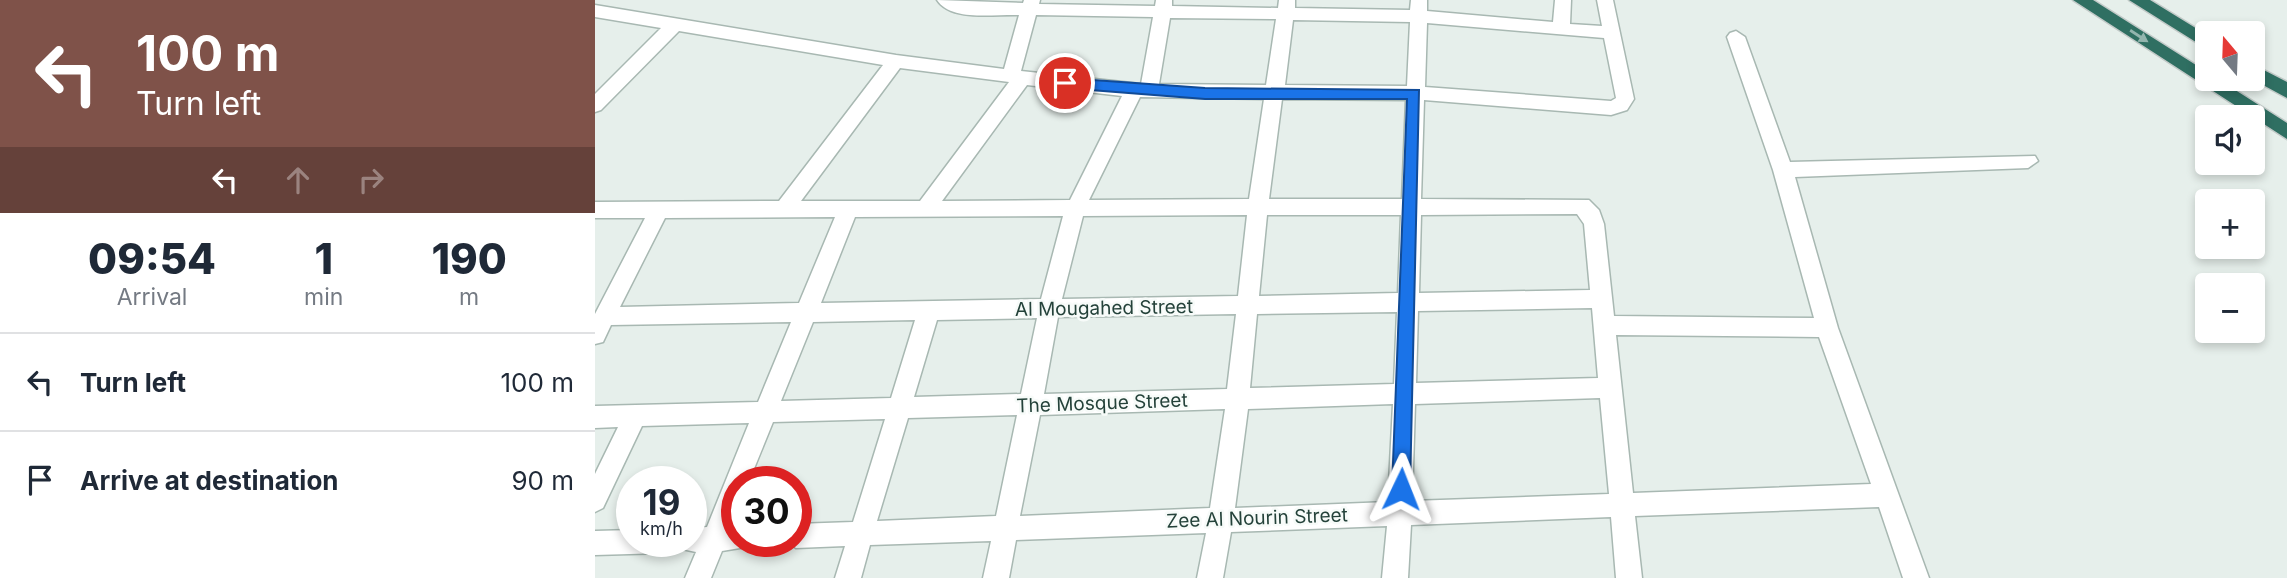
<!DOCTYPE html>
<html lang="en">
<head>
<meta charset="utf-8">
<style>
  body { margin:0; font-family:Inter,sans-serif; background:#f2f2f3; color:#1f2937; height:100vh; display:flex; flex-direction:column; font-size:26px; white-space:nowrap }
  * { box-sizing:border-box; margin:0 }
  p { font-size:23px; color:#747a83 }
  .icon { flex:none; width:38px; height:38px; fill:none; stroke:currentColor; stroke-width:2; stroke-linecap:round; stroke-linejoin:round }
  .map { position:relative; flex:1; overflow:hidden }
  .details { display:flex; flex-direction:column; background:#fff; width:595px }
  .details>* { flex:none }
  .banner { background:#7f5249; color:#fff; overflow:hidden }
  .needle { width:46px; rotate:341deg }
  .controls { position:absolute; left:1600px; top:21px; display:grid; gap:14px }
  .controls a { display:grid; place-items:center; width:70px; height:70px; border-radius:7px; background:#fff; box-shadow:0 4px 10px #0003; font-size:35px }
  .speed { position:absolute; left:21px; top:466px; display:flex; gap:14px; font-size:35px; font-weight:700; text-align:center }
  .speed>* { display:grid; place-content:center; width:91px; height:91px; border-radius:50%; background:#fff; box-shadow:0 4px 10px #0003; line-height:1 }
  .speed small { font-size:18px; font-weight:400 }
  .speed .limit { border:10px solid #d22; background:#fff; color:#111 }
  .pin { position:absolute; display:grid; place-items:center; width:60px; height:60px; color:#fff; margin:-30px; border:4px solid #fff; border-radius:50%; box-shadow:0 2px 7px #0007 }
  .me { position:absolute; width:77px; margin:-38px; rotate:2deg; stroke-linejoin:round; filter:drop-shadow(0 0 5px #0008) }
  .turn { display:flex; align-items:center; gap:24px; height:147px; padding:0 21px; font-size:32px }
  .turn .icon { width:91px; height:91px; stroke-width:2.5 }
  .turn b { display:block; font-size:49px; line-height:60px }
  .lanes { display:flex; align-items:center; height:66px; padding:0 21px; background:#0003; justify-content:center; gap:35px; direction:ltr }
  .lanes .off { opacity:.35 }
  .eta { display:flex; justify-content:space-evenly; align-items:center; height:119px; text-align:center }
  .eta b { font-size:42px; font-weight:800; line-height:49px }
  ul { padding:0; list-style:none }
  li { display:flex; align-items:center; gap:21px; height:98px; padding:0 21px; border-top:2px solid #e0e1e3 }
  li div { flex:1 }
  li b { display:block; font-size:26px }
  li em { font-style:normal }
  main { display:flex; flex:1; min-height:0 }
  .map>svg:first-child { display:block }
</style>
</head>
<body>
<main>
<section class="details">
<div class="banner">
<div class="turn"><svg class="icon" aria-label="left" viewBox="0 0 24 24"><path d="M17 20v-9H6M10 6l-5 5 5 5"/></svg><div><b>100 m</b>Turn left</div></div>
<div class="lanes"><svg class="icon" aria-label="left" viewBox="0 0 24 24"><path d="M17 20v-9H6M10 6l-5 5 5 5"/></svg><svg class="icon off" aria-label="ahead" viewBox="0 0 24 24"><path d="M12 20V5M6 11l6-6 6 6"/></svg><svg class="icon off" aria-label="right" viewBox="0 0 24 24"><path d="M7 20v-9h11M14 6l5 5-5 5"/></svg></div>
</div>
<div class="eta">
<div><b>09:54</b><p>Arrival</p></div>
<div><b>1</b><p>min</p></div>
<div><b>190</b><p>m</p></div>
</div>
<ul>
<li><svg class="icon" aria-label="left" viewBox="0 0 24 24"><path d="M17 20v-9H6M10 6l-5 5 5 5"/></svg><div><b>Turn left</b></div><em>100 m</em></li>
<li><svg class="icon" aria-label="arrive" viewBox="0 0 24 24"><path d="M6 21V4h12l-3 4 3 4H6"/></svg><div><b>Arrive at destination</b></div><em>90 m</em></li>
</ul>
</section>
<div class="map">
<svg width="1692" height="578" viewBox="0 0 1692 578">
  <rect width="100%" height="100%" fill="#e6efeb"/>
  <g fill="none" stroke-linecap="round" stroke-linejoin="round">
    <g stroke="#a8b8b2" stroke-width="3">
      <path id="minor" d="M 342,0 L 428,3 L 429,0 L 445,0 L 444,4 L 560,6 L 561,0 L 577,0 L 577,6 L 683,8 L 684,0 L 700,0 L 700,8 L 815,10 L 816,0 L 832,0 L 832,11 L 958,22 L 960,0 L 976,0 L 975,24 L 1007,26 L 1002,0 L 1018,0 L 1039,99 L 1032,110 L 1016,115 L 829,100 L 826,199 L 994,200 L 1004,210 L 1009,224 L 1019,316 L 1219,318 L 1178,170 L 1132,37 L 1135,33 L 1141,31 L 1150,37 L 1195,162 L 1440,156 L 1443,161 L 1433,168 L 1200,177 L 1243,328 L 1334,578 L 1308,578 L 1284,507 L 1040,516 L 1047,578 L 1021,578 L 1016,517 L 816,525 L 813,578 L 787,578 L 792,526 L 636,532 L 628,578 L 602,578 L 611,533 L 421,540 L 414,578 L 388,578 L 396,541 L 275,545 L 266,578 L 240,578 L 250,546 L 201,548 L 191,541 L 201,541 L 201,524 L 258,522 L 290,419 L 178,422 L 154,481 L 142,481 L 142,513 L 137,526 L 142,526 L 142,541 L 153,541 L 151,547 L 127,551 L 116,578 L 90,578 L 101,552 L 87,549 L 84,541 L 96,541 L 96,528 L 112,527 L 154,423 L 47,426 L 8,508 L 0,512 L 0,474 L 23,427 L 0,428 L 0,406 L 163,402 L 196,322 L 16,325 L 8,342 L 0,344 L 0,314 L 50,218 L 0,218 L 0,202 L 184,201 L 288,65 L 84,31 L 6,110 L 0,112 L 0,94 L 66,28 L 0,17 L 0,5 L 301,55 L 409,69 L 424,15 C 400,14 356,22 342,0 ZM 441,15 L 558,17 L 546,84 L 426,71 ZM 575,18 L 681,19 L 671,85 L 564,84 ZM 698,20 L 815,22 L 812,86 L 690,85 ZM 832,23 L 1009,38 L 1021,98 L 1016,101 L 830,87 ZM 305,68 L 414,82 L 325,201 L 206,201 ZM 432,85 L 527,96 L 475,200 L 347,201 ZM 545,97 L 669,99 L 654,199 L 494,200 ZM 687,99 L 811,100 L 807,199 L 674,199 ZM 982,214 L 989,224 L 995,290 L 824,293 L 826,215 ZM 652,215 L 643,296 L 467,299 L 488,216 ZM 672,215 L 806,215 L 803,293 L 664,296 ZM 468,216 L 446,299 L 226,303 L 260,217 ZM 240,217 L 204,303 L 25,307 L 70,218 ZM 997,308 L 1003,378 L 821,383 L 823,311 ZM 802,312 L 799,384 L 655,388 L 662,314 ZM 641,314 L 632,389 L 449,394 L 463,317 ZM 442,318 L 426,394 L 319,397 L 342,320 ZM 320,320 L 296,398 L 186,401 L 218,322 ZM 1021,335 L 1224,337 L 1276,484 L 1038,493 ZM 1005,398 L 1014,494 L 817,501 L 820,404 ZM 798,404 L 793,502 L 640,508 L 653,409 ZM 630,409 L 615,508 L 425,516 L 445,415 ZM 422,415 L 401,516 L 282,521 L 313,418 Z
        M 37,530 L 37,541 L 81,541 L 78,550 L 69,553 L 0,555 L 0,531 Z"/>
    </g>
    <g stroke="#c2cac8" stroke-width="3">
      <path id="highway" d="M 1478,0 L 1498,0 L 1612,72 L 1612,79 L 1623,79 L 1692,123 L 1692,139 Z
        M 1534,0 L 1555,0 L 1612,35 L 1612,49 Z
        M 1657,64 L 1692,82 L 1692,98 L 1657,79 Z"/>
    </g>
    <use href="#minor" fill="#fff" fill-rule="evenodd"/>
    <use href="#highway" fill="#2f6f62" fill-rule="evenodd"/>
  </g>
  <defs><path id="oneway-solid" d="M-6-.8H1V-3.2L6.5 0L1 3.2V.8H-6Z" transform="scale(1.75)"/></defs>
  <use fill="#93b5ae" href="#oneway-solid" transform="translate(1544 36) rotate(33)"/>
  <path fill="#1a73e8" stroke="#114b97" stroke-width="2" d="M 470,78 L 610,88 L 824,90 L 815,489 L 813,495 L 806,498 L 800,495 L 797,489 L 812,99 L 610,99 L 470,88 L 463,83 Z"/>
  <g text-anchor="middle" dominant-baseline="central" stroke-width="5" stroke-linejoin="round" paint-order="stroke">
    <g font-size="19" fill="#24423a" stroke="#f7fbf9">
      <text transform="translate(509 308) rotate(-1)">Al Mougahed Street</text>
      <text transform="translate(507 403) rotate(-2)">The Mosque Street</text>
      <text transform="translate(662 518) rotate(-2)">Zee Al Nourin Street</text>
    </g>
  </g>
</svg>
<div class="controls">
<a><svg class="needle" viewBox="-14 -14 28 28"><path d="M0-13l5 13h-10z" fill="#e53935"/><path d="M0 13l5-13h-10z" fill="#747a83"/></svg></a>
<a><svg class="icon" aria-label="sound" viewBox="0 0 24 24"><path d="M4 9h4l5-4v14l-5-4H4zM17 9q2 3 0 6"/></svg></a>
<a>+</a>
<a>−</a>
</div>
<div class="speed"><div>19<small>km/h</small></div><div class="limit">30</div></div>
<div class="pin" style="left:470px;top:83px;background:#d93025"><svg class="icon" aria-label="arrive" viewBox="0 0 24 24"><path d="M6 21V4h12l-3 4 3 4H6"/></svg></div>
<svg class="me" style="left:806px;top:489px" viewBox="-20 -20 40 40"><path d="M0-17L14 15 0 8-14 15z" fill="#1a73e8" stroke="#fff" stroke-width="4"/></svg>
</div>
</main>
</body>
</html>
